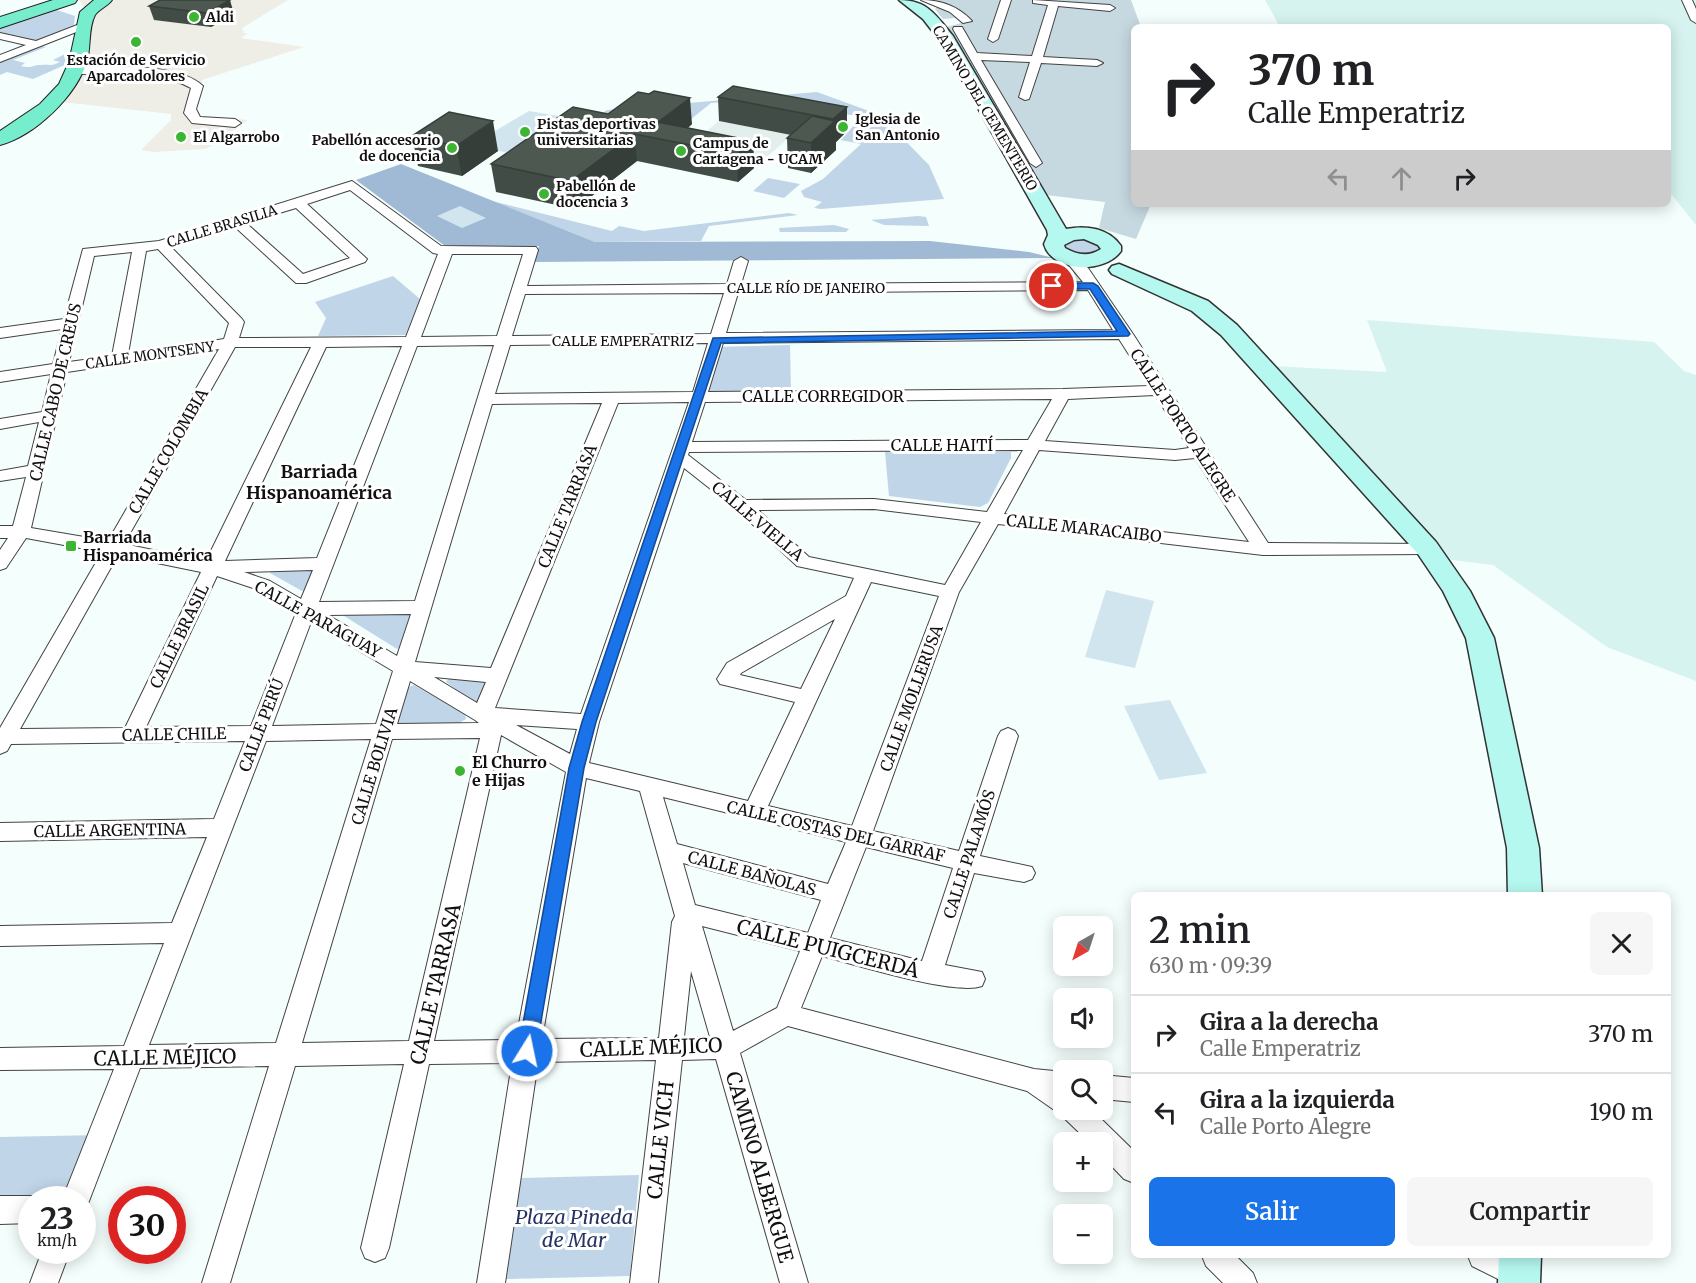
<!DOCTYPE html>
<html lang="es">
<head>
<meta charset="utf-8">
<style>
  body { margin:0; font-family:Merriweather,serif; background:#f6f6f6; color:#202124; height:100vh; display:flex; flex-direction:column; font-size:22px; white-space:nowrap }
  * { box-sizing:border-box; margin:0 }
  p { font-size:20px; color:#757577 }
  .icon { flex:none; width:33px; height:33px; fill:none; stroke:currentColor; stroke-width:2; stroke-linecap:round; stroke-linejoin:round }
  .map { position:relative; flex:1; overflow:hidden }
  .sheet { position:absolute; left:1131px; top:892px; width:540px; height:366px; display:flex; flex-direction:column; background:#fff; border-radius:9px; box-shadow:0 3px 15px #0003 }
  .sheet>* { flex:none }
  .top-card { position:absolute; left:1131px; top:24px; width:540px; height:183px; border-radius:9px; box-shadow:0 3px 15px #0003; background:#fff; color:#202124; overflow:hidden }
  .needle { width:39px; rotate:219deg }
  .tools { position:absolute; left:1053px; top:916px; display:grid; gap:12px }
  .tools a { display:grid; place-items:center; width:60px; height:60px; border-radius:9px; background:#fff; box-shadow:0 3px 15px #0003; font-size:30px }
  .speed { position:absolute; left:18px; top:1186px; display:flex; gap:12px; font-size:30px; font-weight:700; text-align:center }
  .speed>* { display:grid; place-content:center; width:78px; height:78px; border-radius:50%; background:#fff; box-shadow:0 3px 15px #0003; line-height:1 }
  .speed small { font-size:15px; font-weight:400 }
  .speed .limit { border:9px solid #d22; background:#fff; color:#111 }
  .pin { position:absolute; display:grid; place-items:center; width:51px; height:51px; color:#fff; margin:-26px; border:3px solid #fff; border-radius:50%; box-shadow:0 2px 6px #0007 }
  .me { position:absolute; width:66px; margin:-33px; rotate:10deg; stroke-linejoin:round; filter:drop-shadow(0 0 4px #0008) }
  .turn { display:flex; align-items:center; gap:21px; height:126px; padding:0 18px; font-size:27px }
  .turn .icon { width:78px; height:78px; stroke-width:2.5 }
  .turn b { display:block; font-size:42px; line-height:51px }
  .lanes { display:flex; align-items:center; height:57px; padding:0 18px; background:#0003; justify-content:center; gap:30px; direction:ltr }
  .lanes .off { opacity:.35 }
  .round { display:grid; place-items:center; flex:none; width:63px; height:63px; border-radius:9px; background:#f6f6f6 }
  .summary { display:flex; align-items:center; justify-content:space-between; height:102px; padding:0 18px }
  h1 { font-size:36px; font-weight:600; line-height:45px }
  .button { display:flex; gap:12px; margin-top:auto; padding:12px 18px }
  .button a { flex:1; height:69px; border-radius:9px; background:#1a73e8; color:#fff; font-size:24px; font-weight:600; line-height:69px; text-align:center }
  .button a+a { background:#f6f6f6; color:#202124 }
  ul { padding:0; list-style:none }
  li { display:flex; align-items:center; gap:18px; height:78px; padding:0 18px; border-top:2px solid #e0e0e0 }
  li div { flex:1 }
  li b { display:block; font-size:22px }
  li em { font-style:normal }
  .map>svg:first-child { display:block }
</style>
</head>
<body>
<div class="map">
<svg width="1696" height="1283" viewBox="0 0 1696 1283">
  <rect width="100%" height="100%" fill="#f4fefc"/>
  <path fill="#eeede6" d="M 79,0 L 288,0 L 242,28 L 244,33 L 248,33 L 241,38 L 304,47 L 202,80 L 201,95 L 194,108 L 200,116 L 248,120 L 211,146 L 205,149 L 154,152 L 141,150 L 171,120 L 171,114 L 53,101 L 61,93 L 86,10 Z"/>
  <path fill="#d6f3f0" d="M 1265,0 L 1696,0 L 1696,225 L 1668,190 L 1668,27 L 1280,27 Z
    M 1367,320 L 1654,342 L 1684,371 L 1696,375 L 1696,681 L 1607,647 L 1493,565 L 1445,559 L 1271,366 L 1387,372 Z"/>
  <path fill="#c0d5e7" d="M 54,9 L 75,16 L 74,25 L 32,43 L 0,36 L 0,28 Z
    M 38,45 L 46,47 L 13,60 L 25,63 L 21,66 C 32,69 31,65 41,65 C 50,64 50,67 60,62 L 53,60 L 69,52 L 67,64 L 33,79 L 7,72 L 0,75 L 0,62 Z
    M 817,92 L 880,115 L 929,165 L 944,199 L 821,209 L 814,208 L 822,202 L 804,197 L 801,191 L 823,179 L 861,144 L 841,140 L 862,116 L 725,102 L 711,103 L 685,124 L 588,124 L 607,110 Z
    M 768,178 L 800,184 L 784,198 L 753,191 Z
    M 492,201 L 612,231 L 619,226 L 644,231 L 789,213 L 798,215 L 709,226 L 701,241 L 595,242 Z
    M 918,216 L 926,217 L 929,226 L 884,225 L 871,220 Z
    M 834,225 L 849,229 L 846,232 L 780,232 L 779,228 Z
    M 1070,234 L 1111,246 L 1080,260 L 1056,241 Z
    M 393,276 L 420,299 L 406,335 L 318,336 L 326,318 L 315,302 Z
    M 790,345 L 791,391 L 700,394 L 715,347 Z
    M 885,452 L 1011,452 L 1011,458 L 988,503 L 980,507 L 889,496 Z
    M 273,570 L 311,571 L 313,572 L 307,590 L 302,591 L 270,573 Z
    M 411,612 L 399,648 L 397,649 L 341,614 Z
    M 449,678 L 483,680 L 485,683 L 481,702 L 475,703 L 446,682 Z
    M 414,685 L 465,714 L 466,719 L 459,723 L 396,725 L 404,689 Z
    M 101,1135 L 76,1200 L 32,1200 L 0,1210 L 0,1137 Z
    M 639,1175 L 630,1276 L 505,1279 L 521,1178 Z"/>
  <path fill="#a0bad6" d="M 401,164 L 595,242 L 930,241 L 1029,252 L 1054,258 L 534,262 L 539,246 L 445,246 L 356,180 Z"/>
  <path fill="#c6d8e0" d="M 919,0 L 1131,0 L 1141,27 L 1134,27 L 1134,204 L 1151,204 L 1136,239 L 1099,228 L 1105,202 L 1046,195 L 947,27 L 961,23 L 955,18 L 943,19 L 935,9 L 939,7 Z"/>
  <path fill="#d1e5ef" d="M 529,111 L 576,119 L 523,156 L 471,145 Z
    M 460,206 L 486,218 L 462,228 L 437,216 Z
    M 1106,590 L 1154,601 L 1135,668 L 1085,657 Z
    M 1170,700 L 1207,773 L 1159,780 L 1124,706 Z"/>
  <path fill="#e2efec" d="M 719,121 L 792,135 L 754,168 L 680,153 Z"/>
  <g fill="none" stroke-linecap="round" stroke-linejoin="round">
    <g stroke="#434343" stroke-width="2">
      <path id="street" d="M 921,0 C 941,0 958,6 972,21 L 963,23 L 950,12 Z
        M 1001,0 L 1011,0 L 998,39 L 993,42 L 988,39 Z
        M 1033,0 L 1110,5 L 1115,8 L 1110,11 L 1058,6 L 1043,57 L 1097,60 L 1103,63 L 1097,66 L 1041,63 L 1029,99 L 1025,100 L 1019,97 L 1030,62 L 981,60 L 1042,163 L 1036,167 L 1030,163 L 953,29 L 954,27 L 962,27 L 977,53 L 1032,56 L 1048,5 L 1033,3 Z
        M 1682,0 L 1692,0 L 1696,9 L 1696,23 L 1691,20 Z
        M 85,22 L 90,25 L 89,27 L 0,62 L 0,55 L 26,45 L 0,39 L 0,33 L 36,41 Z
        M 76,67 C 109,67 178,62 203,86 L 196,109 L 200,117 L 235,119 L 241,123 L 235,127 L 192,123 L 184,113 L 191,88 C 149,66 113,81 72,72 L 70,70 Z
        M 352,181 L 441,246 L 536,247 L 538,250 L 527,286 L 727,284 L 734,261 L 741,257 L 748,261 L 741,284 L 1083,282 L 1064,259 L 1066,256 L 1076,256 L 1088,268 L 1133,334 L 1268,543 L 1433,544 L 1436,548 L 1433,552 L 1427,554 L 1263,555 L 998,524 L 959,592 L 873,831 L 959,851 L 998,736 L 1001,731 L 1008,728 L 1015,731 L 1018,736 L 980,856 L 1032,867 L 1035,873 L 1032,879 L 1024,882 L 974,873 L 945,965 L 982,972 L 985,979 L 982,986 C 955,996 854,964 822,956 L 801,1008 L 1034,1069 L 1064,1072 L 1064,1110 L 1092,1110 L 1134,1151 L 1134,1183 L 1124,1179 L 1102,1156 L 1102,1143 L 1090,1143 L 1060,1114 L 1027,1091 L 788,1026 L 740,1053 L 808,1283 L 780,1283 L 716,1059 L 682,1060 L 658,1283 L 630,1283 L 656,1060 L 538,1062 L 505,1283 L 477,1283 L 512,1063 L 429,1064 L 389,1248 L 385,1258 L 375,1262 L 365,1258 L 361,1248 L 404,1064 L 295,1066 L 230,1283 L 202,1283 L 269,1066 L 140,1068 L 86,1209 L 82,1211 L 82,1200 L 62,1200 L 114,1069 L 0,1070 L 0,1048 L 124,1046 L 164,943 L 0,946 L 0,926 L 172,923 L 207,837 L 0,841 L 0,823 L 214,819 L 245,741 L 11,744 L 7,751 L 0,754 L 0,728 L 102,552 L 26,538 L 6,568 L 0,570 L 0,550 L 8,538 L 0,538 L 0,526 L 13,526 L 26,477 L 0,481 L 0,471 L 28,466 L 39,422 L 0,429 L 0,419 L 42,412 L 51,374 L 0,382 L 0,372 L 53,364 L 62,329 L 0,338 L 0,328 L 64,319 L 83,249 L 159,241 ZM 350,190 L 433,253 L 438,254 L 406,337 L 239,338 L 244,322 L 242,319 L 170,246 L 234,226 L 296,283 L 306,283 L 365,262 L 367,259 L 307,204 ZM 296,208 L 350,258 L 303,274 L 246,223 ZM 158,249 L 229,323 L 224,339 L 128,354 L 146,251 ZM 132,252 L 112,356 L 69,362 L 94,256 ZM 452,254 L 523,254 L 497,336 L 421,337 ZM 1088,290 L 1113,330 L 726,333 L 738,293 ZM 724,293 L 711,334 L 512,336 L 525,294 ZM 1119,339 L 1149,386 L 1063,389 L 708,392 L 723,343 ZM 708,343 L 693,392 L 495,394 L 510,345 ZM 494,345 L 415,601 L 319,602 L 417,346 ZM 402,346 L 317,558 L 225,561 L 326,347 ZM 235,347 L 311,347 L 206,561 L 124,544 ZM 219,349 L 108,541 L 31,528 L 67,372 ZM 1155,395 L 1189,448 L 1175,450 L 1045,441 L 1068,399 ZM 1052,399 L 1028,440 L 692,442 L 705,402 ZM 689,402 L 581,714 L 495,708 L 618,403 ZM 602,403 L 491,668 L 415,662 L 492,404 ZM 1023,450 L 987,512 L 874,499 L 746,500 L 688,455 L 689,452 ZM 1039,450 L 1175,460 L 1195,458 L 1249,542 L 1004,514 ZM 684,468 L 736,509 L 797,566 L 854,578 L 846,596 L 727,663 L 717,679 L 720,684 L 795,702 L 748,801 L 589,763 L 599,722 ZM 874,509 L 981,522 L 945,585 L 809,557 L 758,510 ZM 118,555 L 201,572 L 125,728 L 20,729 ZM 313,570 L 301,599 L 270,581 L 244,572 ZM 217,576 L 256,589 L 296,613 L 251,726 L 146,727 ZM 871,582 L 939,596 L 852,826 L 768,806 ZM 411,614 L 397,656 L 328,615 ZM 835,619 L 801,689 L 740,675 L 741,673 ZM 311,622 L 393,671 L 376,724 L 272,726 ZM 434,677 L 486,682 L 477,703 ZM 410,681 L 475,720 L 479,723 L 397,724 ZM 516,725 L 577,729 L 570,754 ZM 501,735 L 566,772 L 516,1040 L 434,1041 ZM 480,738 L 409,1041 L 302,1043 L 392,739 ZM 371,739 L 276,1043 L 149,1045 L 266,741 ZM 586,778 L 640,791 L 675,916 L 672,922 L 659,1038 L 542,1039 ZM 663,797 L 846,842 L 828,884 L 677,844 ZM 866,847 L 953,868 L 922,961 L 830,938 ZM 683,863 L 821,900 L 808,933 L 695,905 ZM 702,926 L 800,951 L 777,1008 L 733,1031 ZM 691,971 L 710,1037 L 684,1037 Z
        M 1102,1075 L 1134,1078 L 1134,1102 L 1102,1099 Z
        M 0,1196 L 32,1196 L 42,1200 L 32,1200 L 32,1223 L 0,1224 Z
        M 42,1251 L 70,1251 L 58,1283 L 30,1283 Z
        M 1202,1256 L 1236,1256 L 1253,1273 L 1257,1283 L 1223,1283 L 1206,1266 Z
        M 1468,1256 L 1511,1256 L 1530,1265 L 1534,1275 L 1531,1283 L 1506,1283 L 1472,1266 Z"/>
    </g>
    <g stroke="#323232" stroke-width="3">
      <path id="secondary" d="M 899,0 C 927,0 936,15 953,36 L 1066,229 C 1086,225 1109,228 1121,246 L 1121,251 C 1105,274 1052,273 1044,244 L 1048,235 L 1047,230 L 940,41 L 923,19 ZM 1084,239 L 1098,245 L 1101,249 C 1089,257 1077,255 1065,248 L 1064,245 L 1074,240 Z
        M 1119,264 L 1208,301 L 1237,325 L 1436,542 L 1470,591 L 1494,638 L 1539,848 L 1542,896 L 1508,896 L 1507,848 L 1466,638 L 1443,591 L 1418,554 L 1221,335 L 1192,311 L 1112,274 L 1109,270 L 1112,266 Z
        M 1499,1256 L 1541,1256 L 1540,1283 L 1498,1283 Z"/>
    </g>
    <g stroke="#212121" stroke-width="2">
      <path id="primary" d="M 53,0 L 77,0 L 75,3 L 0,28 L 0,17 Z
        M 94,0 L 112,0 C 108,6 99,9 95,15 C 88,28 91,47 87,61 C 77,95 35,136 0,145 L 0,131 L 40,104 L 59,84 L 69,62 L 80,12 Z"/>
    </g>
    <use href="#street" fill="#fff" fill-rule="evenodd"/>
    <use href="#secondary" fill="#b5f8ef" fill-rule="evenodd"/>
    <use href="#primary" fill="#76edcd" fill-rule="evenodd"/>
  </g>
  <path fill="#424c46" d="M 149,6 L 234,14 L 211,27 L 154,20 Z
    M 718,97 L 847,107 L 847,131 L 836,142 L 836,150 L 811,173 L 788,168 L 787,138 L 791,135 L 719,121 Z
    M 608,114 L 692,124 L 688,128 L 753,141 L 754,168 L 738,182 L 637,161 L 575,209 L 496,192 L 491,164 Z
    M 412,136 L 498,151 L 462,176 L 418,166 Z"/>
  <path fill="#363e39" d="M 230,0 L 234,14 L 211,27 L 207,13 Z
    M 690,98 L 692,124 L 671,141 L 658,122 Z
    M 847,107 L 847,131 L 836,142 L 836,150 L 811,173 L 811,143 L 833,122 L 833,119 Z
    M 493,121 L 498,151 L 462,176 L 456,146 Z
    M 634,134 L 637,161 L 575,209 L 571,181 Z
    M 753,141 L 754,168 L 738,182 L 737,154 Z"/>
  <path fill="#4d5851" stroke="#363e39" stroke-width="1.5" d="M 160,0 L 230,0 L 207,13 L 149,6 Z
    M 733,86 L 847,107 L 833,119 L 718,97 Z
    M 654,91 L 690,98 L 658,122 L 753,141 L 737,154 L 634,134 L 571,181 L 491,164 L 573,107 L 608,114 L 638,92 L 649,94 Z
    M 449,112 L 493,121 L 456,146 L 412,136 Z
    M 812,116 L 835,121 L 811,143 L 787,138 Z"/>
  <path fill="#1a73e8" stroke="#114b97" stroke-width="1.5" d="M 1093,283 L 1098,286 L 1130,334 L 1128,336 L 721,343 L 596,722 L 584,768 L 536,1051 L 533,1057 L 527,1059 L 521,1057 L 518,1051 L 569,768 L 582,722 L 713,338 L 1117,331 L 1090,289 L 1052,289 L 1046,286 L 1052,283 Z"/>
  <g fill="#3cb533" stroke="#fff" stroke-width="2">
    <circle cx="194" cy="17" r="6"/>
    <circle cx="136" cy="42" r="6"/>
    <circle cx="843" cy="127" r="6"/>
    <circle cx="525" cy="132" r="6"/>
    <circle cx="181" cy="137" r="6"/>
    <circle cx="452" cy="148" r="6"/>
    <circle cx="681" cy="151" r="6"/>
    <circle cx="544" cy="194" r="6"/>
    <rect x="65" y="540" width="12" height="12" rx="3"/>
    <circle cx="460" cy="771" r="6"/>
  </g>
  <g text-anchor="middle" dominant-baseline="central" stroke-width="6" stroke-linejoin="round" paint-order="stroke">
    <g font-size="14" font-weight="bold" fill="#101010" stroke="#fff" text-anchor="start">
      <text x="206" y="17">Aldi</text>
      <text x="136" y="60" text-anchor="middle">Estación de Servicio<tspan x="136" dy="16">Aparcadolores</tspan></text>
      <text x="855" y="119">Iglesia de<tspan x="855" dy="16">San Antonio</tspan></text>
      <text x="537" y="124">Pistas deportivas<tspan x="537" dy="16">universitarias</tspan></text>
      <text x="193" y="137">El Algarrobo</text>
      <text x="440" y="140" text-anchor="end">Pabellón accesorio<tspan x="440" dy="16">de docencia</tspan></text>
      <text x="693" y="143">Campus de<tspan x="693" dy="16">Cartagena - UCAM</tspan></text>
      <text x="556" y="186">Pabellón de<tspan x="556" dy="16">docencia 3</tspan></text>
    </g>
    <g font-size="14" fill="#101010" stroke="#fff">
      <text transform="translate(985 108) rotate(59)">CAMINO DEL CEMENTERIO</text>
      <text transform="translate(222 226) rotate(-17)">CALLE BRASILIA</text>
      <text x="806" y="288">CALLE RÍO DE JANEIRO</text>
      <text x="623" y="341">CALLE EMPERATRIZ</text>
      <text transform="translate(150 355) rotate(-8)">CALLE MONTSENY</text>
    </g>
    <g font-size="16" fill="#101010" stroke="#fff">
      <text transform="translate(55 392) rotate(-77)">CALLE CABO DE CREUS</text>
      <text x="823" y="396">CALLE CORREGIDOR</text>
      <text transform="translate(1183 425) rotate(57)">CALLE PORTO ALEGRE</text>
      <text x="942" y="445">CALLE HAITÍ</text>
      <text transform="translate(168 451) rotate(-60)">CALLE COLOMBIA</text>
      <text transform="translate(567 506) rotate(-68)">CALLE TARRASA</text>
      <text transform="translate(758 521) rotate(40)">CALLE VIELLA</text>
      <text transform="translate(1084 528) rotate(6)">CALLE MARACAIBO</text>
      <text transform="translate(318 619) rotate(29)">CALLE PARAGUAY</text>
      <text transform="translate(179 636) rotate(-64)">CALLE BRASIL</text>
      <text transform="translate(911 698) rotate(-70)">CALLE MOLLERUSA</text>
      <text transform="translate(261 725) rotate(-69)">CALLE PERÚ</text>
      <text transform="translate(174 734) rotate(-1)">CALLE CHILE</text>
      <text transform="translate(374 766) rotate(-73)">CALLE BOLIVIA</text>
      <text transform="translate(110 830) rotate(-1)">CALLE ARGENTINA</text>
      <text transform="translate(836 831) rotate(13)">CALLE COSTAS DEL GARRAF</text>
      <text transform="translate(969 854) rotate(-72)">CALLE PALAMÓS</text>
      <text transform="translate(752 873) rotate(15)">CALLE BAÑOLAS</text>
    </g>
    <g font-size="16" font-weight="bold" fill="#101010" stroke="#fff" text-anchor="start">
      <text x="83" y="537">Barriada<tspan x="83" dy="18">Hispanoamérica</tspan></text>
      <text x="472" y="762">El Churro<tspan x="472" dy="18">e Hijas</tspan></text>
    </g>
    <g font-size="18" font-weight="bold" fill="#101010" stroke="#fff">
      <text x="319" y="471">Barriada<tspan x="319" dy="21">Hispanoamérica</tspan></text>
    </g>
    <g font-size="20" fill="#101010" stroke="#fff">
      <text transform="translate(828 948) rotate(14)">CALLE PUIGCERDÁ</text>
      <text transform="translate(435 984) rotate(-77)">CALLE TARRASA</text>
      <text transform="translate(651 1047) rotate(-2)">CALLE MÉJICO</text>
      <text transform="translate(165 1057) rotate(-1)">CALLE MÉJICO</text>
      <text transform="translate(660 1140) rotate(-84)">CALLE VICH</text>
      <text transform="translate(760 1167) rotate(74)">CAMINO ALBERGUE</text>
    </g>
    <g font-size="20" font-style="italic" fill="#253363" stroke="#fff">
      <text x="574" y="1216">Plaza Pineda<tspan x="574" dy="23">de Mar</tspan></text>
    </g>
  </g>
</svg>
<div class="tools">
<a><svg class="needle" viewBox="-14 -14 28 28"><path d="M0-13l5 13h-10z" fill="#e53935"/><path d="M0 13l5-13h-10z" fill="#757577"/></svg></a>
<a><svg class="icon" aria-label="sound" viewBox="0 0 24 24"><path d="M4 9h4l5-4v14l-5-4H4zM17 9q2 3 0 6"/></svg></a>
<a><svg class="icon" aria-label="search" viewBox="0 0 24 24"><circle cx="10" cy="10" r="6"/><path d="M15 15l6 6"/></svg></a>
<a>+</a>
<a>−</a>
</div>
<div class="speed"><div>23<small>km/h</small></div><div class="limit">30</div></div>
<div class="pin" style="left:1052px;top:286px;background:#d93025"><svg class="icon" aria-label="arrive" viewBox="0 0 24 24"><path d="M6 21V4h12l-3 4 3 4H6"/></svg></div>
<svg class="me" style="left:527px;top:1051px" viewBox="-20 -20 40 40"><circle r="17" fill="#1a73e8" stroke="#fff" stroke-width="3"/><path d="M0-11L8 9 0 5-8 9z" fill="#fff"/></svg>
<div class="top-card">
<div class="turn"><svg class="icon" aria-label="right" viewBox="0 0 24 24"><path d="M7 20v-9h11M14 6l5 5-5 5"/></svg><div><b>370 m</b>Calle Emperatriz</div></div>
<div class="lanes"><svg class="icon off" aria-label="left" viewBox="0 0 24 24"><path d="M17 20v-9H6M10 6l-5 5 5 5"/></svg><svg class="icon off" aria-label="ahead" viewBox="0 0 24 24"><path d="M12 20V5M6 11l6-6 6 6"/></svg><svg class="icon" aria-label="right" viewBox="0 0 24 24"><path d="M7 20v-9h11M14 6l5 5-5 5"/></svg></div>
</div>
<section class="sheet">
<div class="summary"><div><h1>2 min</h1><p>630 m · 09:39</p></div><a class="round"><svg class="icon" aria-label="close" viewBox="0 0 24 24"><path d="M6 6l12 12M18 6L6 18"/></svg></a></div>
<ul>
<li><svg class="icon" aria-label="right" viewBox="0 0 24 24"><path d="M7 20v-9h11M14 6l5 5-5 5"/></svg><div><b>Gira a la derecha</b><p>Calle Emperatriz</p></div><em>370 m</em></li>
<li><svg class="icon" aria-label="left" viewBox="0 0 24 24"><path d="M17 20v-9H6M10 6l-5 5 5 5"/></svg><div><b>Gira a la izquierda</b><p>Calle Porto Alegre</p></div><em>190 m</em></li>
</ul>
<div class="button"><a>Salir</a><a>Compartir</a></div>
</section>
</div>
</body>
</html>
